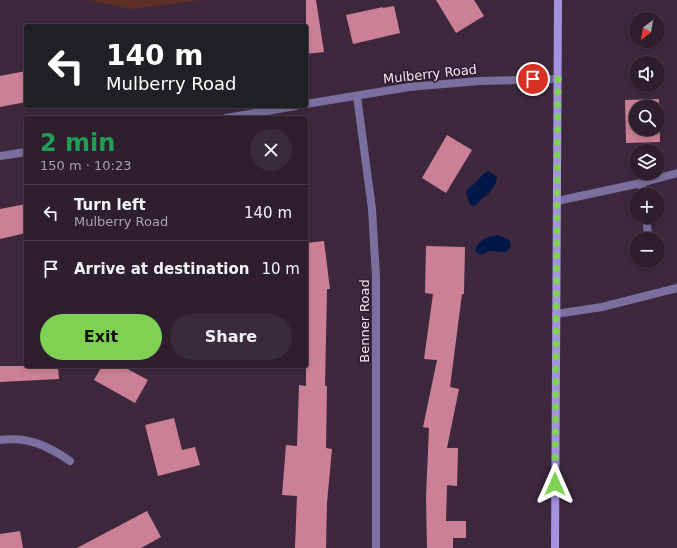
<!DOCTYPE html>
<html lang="en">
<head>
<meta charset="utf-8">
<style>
  body { margin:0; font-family:"DejaVu Sans",sans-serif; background:#3a2b3a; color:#f1f3f6; height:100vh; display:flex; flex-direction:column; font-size:15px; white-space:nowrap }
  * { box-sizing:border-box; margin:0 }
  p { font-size:13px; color:#a7a2aa }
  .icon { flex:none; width:22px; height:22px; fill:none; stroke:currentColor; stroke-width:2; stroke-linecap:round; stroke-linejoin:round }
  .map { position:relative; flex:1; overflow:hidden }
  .side { position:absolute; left:24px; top:116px; width:284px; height:252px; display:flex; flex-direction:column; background:#2e1e2e; border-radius:4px; box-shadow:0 2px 6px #0003,0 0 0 1px #493c4a }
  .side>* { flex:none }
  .top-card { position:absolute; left:24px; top:24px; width:284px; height:84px; border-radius:4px; box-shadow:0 2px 6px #0003,0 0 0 1px #493c4a; background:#202124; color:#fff; overflow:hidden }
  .needle { width:26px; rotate:211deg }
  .buttons { position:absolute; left:629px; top:12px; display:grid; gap:8px }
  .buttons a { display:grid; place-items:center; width:36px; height:36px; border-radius:50%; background:#2e1e2e; box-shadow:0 2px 6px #0003,0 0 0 1px #493c4a; font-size:20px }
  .pin { position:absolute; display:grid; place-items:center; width:34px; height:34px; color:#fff; margin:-17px; border:2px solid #fff; border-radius:50%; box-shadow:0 1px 4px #0007 }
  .me { position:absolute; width:44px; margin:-22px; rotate:0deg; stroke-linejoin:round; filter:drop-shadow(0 0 3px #0008) }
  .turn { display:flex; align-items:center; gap:14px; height:84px; padding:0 16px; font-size:18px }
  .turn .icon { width:52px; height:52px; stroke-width:2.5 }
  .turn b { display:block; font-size:28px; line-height:34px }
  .round { display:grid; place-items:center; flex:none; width:42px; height:42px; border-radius:21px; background:#3a2b3a }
  .overview { display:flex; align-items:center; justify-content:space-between; height:68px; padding:0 16px }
  h1 { font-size:24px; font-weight:800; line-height:30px; color:#1e9e55 }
  .cta { display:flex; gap:8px; margin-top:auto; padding:8px 16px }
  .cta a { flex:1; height:46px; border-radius:24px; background:#7ed153; color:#111; font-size:16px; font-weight:800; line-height:46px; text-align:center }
  .cta a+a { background:#3a2b3a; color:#f1f3f6 }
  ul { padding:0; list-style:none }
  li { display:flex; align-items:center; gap:12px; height:56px; padding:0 16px; border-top:1px solid #493c4a }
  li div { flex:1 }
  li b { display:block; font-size:15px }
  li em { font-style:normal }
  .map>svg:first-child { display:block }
</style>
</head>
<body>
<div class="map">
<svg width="677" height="548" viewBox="0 0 677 548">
  <rect width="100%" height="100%" fill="#3e283e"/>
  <path fill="#5e3025" d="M 89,0 L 201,0 L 131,9 Z"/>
  <path fill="#001748" d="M 488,171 L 497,177 C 494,194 485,194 475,206 L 470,205 L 466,193 C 468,187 471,187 475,183 C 480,179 481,175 488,171 Z
    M 498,235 L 509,240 L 511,246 L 506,252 L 488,251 C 482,256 480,255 475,251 C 479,239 486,238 498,235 Z"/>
  <path fill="#cc8096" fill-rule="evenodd" d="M 306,0 L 316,0 L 324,52 L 306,54 Z
    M 436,0 L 474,0 L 484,16 L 456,33 Z
    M 394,6 L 400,33 L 353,44 L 346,15 L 383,7 L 383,8 Z
    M 26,71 L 26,102 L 0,107 L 0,76 Z
    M 659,99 L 660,142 L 626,143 L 625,100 ZM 636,107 L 658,107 L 658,129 L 636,129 Z
    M 447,135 L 472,150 L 446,193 L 422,178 Z
    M 26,204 L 26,233 L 0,239 L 0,209 Z
    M 324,241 L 330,289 L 327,289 L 325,386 L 327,386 L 326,448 L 332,449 L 327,503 L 326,548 L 295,548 L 297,496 L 282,495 L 286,445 L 297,446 L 299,385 L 306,386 L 306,243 Z
    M 426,246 L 465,247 L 464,294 L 462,294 L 450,387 L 459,389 L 447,448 L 458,448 L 457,486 L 447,485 L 446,521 L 466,521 L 466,538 L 453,538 L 453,548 L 427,548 L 426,497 L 429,428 L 423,427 L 437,360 L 424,359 L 433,294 L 425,293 Z
    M 0,366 L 58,366 L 59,379 L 0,382 Z
    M 102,366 L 122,366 L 148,380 L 135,403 L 94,380 Z
    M 174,418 L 182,450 L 195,447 L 200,465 L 158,476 L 145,425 Z
    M 147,511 L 161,537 L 141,548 L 77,548 Z
    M 20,531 L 23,548 L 0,548 L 0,534 Z"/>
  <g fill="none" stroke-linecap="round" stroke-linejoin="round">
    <path stroke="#7a709f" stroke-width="8" d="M 641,183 L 677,173
      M 557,201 L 641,183 L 643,195
      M 646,217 L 648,235
      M 556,314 L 602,307 L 677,288"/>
    <path stroke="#7a709f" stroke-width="8" d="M 357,96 L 372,209 L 376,277 L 376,548
      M 306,104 L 409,87 L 479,81 L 558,79
      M 226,118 L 296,106
      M 0,156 L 26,152
      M 0,440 C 28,436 48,446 70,461"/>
    <path stroke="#a393de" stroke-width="8" d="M 555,548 L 558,0"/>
  </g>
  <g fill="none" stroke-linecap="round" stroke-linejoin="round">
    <path stroke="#7ed153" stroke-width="7" stroke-dasharray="0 12.6" d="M 533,79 L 558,79 L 555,484"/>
  </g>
  <g text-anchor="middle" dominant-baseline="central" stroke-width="4" stroke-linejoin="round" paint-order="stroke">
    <g font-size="13" fill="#f4e5f3" stroke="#331e33">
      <text transform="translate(430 74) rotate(-6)">Mulberry Road</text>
      <text transform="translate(364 321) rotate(-90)">Benner Road</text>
    </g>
  </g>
</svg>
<div class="buttons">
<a><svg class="needle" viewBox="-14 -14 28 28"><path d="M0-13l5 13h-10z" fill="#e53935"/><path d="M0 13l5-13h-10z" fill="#a7a2aa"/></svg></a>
<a><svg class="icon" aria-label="sound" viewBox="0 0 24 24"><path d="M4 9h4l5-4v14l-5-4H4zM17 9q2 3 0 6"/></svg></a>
<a><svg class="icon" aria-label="search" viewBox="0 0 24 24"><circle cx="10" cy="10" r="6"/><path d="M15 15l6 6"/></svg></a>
<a><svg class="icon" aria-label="layers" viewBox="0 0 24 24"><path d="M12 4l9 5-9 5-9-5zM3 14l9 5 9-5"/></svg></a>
<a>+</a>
<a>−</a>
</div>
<div class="pin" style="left:533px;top:79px;background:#d93025"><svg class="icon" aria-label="arrive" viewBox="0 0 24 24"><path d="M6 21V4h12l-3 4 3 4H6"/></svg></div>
<svg class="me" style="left:555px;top:484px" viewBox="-20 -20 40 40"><path d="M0-17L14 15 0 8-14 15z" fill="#7ed153" stroke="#fff" stroke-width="4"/></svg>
<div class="top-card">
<div class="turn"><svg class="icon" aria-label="left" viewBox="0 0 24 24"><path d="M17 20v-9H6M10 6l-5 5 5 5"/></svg><div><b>140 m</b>Mulberry Road</div></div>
</div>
<section class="side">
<div class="overview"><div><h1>2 min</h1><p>150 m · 10:23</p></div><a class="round"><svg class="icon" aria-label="close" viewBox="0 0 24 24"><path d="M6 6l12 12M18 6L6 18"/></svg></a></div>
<ul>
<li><svg class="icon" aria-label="left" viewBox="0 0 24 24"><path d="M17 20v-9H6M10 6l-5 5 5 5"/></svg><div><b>Turn left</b><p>Mulberry Road</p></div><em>140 m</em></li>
<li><svg class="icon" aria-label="arrive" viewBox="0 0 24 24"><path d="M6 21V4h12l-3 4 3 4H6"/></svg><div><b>Arrive at destination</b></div><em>10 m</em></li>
</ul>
<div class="cta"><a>Exit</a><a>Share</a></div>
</section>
</div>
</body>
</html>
